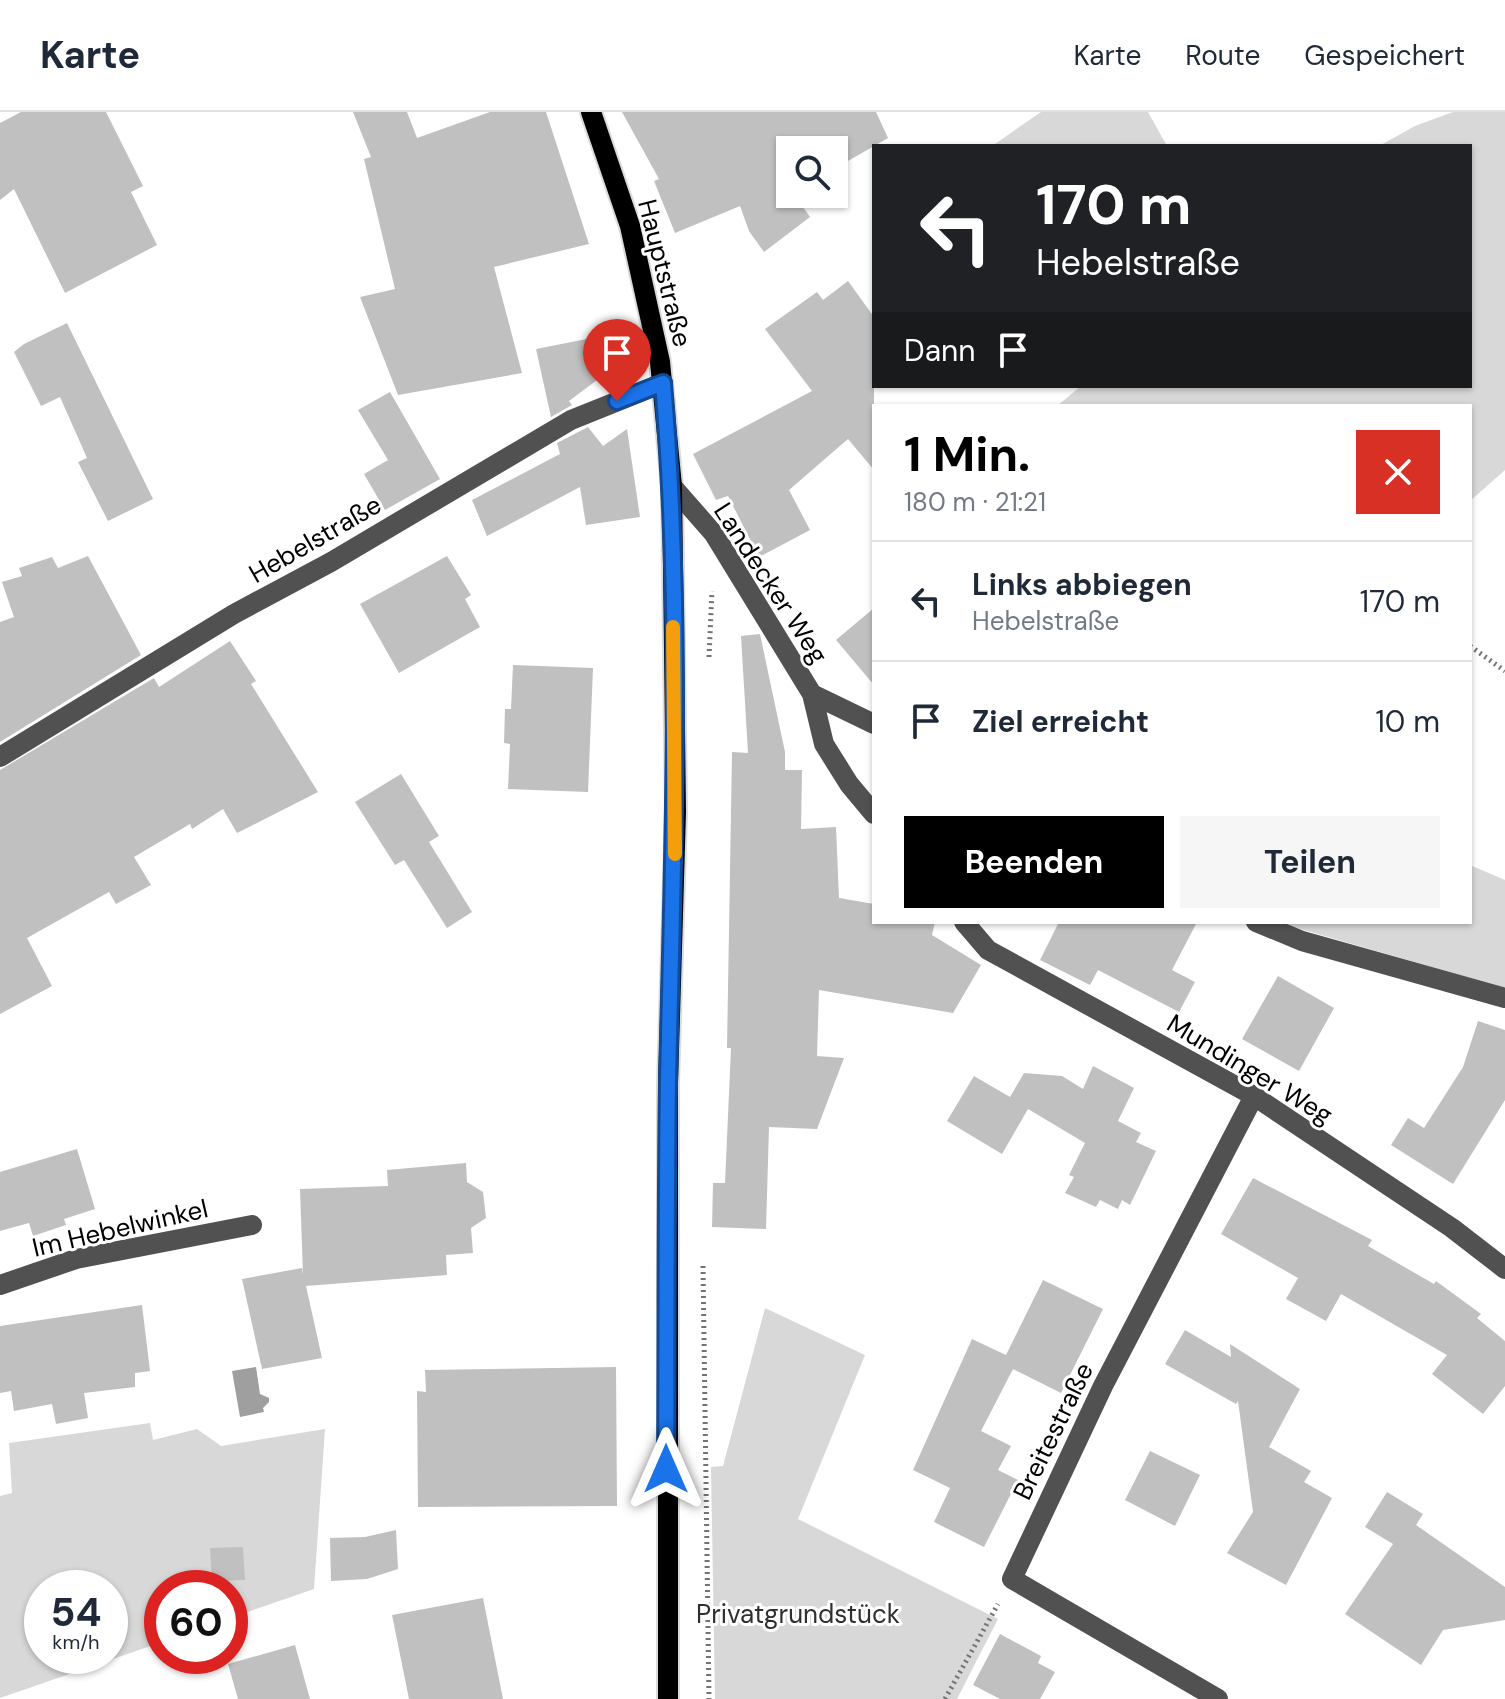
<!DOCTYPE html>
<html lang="de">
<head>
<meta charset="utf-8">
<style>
  body { margin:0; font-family:"DM Sans",sans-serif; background:#f6f6f7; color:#1f2937; height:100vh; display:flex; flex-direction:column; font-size:30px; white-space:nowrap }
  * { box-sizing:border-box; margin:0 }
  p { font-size:26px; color:#747a83 }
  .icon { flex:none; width:44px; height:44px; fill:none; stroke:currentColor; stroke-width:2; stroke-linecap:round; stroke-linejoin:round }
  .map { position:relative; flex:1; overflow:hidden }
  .sheet { position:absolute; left:872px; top:292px; width:600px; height:520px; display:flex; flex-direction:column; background:#fff; border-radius:0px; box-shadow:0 2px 6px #0004 }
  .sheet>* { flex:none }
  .top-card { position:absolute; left:872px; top:32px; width:600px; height:244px; border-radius:0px; box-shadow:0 2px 6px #0004; background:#202124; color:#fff; overflow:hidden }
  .controls { position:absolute; left:776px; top:24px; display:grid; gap:16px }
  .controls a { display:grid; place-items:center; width:72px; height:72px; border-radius:0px; background:#fff; box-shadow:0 2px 6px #0004; font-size:40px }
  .speed { position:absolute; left:24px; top:1458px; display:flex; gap:16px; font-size:40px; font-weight:700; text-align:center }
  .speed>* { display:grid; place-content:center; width:104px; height:104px; border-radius:50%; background:#fff; box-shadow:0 2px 6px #0004; line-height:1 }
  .speed small { font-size:20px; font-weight:400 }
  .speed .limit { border:12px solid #d22; background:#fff; color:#111 }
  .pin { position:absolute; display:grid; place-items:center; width:68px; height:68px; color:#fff; margin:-82px -34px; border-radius:50% 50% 50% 0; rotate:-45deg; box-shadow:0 0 8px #0007 }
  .pin .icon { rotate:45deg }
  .me { position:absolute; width:88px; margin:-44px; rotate:0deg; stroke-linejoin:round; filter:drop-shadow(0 0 6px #0008) }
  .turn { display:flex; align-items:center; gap:28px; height:168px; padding:0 32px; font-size:36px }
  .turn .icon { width:104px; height:104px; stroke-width:2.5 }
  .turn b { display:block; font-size:56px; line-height:68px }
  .then { display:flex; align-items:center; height:76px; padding:0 32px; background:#0003; gap:16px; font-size:30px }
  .round { display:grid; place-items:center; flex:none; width:84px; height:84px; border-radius:0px; background:#f6f6f7 }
  .summary { display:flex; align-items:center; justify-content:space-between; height:136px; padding:0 32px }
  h1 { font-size:48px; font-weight:700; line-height:60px; color:#000 }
  .button { display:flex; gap:16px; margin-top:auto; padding:16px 32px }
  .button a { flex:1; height:92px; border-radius:0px; background:#000; color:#fff; font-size:32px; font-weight:700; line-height:92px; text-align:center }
  .button a+a { background:#f6f6f7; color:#1f2937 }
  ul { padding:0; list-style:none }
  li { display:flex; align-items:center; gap:24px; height:120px; padding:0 32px; border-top:2px solid #e0e1e3 }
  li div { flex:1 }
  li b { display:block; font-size:30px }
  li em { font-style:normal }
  header { display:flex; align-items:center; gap:48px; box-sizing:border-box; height:112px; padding:0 40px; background:#fff; border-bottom:2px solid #e0e1e3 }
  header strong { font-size:38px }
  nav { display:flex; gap:44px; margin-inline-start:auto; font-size:28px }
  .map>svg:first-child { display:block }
</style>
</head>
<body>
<header>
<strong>Karte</strong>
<nav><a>Karte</a><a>Route</a><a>Gespeichert</a></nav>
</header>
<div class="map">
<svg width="1505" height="1587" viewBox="0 0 1505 1587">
  <rect width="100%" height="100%" fill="#fff"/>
  <path fill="#d8d8d8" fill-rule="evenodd" d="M 1041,0 L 1148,0 L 1167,34 L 992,34 Z
    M 1453,0 L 1505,0 L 1505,358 L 1470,389 L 1470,294 L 1057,294 L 1081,274 L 1470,274 L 1470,34 L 1379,34 L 1415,14 Z
    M 1470,753 L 1505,768 L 1505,876 L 1276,810 L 1470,810 Z
    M 765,1196 L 865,1243 L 798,1407 L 998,1507 L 957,1587 L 715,1587 L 711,1355 L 723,1354 Z
    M 150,1311 L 153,1328 L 197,1317 L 221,1334 L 325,1317 L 314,1477 L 230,1506 L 230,1476 L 162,1476 L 162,1530 L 0,1586 L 0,1384 L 12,1381 L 9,1331 ZM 42,1476 L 110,1476 L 110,1544 L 42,1544 Z"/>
  <path fill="#9f9f9f" d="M 256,1255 L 260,1282 L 269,1286 L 269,1290 L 263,1296 L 264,1300 L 240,1305 L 232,1259 Z"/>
  <path fill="#c0c0c0" d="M 21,0 L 106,0 L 143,74 L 131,80 L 157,133 L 65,181 L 14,77 L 0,88 L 0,11 Z
    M 353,0 L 407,0 L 417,26 L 490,0 L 546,0 L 589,132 L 494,155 L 522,261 L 398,283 L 360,185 L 395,177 L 364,47 L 371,45 Z
    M 622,0 L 876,0 L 888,26 L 834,57 L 834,38 L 790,38 L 790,82 L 794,82 L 810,105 L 764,140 L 749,119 L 740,94 L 675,121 L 654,69 L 659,67 Z
    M 848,169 L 874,205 L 874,358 L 848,327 L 789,378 L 810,418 L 759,445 L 728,384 L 716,388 L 693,342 L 812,279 L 765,217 L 817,180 L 823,188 Z
    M 67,211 L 153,387 L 108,409 L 78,350 L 87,346 L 60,285 L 41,294 L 14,240 L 24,232 Z
    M 612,222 L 617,253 L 569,289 L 572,293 L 551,305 L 536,237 Z
    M 390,280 L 440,367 L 385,398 L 364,362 L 388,348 L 358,298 Z
    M 588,315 L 603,334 L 627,317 L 640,405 L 586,413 L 580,375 L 487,424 L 472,388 L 560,342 L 557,331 Z
    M 88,444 L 141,543 L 0,630 L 0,510 L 14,505 L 2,470 L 22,464 L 19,456 L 52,445 L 58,456 Z
    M 447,444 L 471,483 L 465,487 L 480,515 L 399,561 L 360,492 Z
    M 874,496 L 874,573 L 836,528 Z
    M 760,522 L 785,640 L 785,658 L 802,658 L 801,717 L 836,715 L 839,786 L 874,792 L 874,810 L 935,810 L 932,823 L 981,853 L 953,901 L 819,878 L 817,944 L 844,946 L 817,1017 L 769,1015 L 766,1117 L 712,1115 L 713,1071 L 725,1071 L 731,936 L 727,936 L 732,640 L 748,641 L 741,524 Z
    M 230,529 L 256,569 L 251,572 L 318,680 L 237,721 L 223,697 L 192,717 L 190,712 L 134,745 L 151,773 L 116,792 L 109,780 L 27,826 L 52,874 L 0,902 L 0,658 L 154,566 L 159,575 Z
    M 513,553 L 593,556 L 588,680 L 508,677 L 510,632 L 504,631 L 505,597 L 511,597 Z
    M 401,662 L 439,724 L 429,730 L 472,800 L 447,816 L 404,748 L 395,753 L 355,690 Z
    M 1059,810 L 1197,810 L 1172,858 L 1195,870 L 1179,900 L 1098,858 L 1090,873 L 1040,848 Z
    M 1278,864 L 1334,896 L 1299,959 L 1242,927 Z
    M 1478,909 L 1505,918 L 1505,988 L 1453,1072 L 1391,1033 L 1408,1006 L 1424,1016 L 1463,955 Z
    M 1093,954 L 1134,976 L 1118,1009 L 1141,1021 L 1136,1030 L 1156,1039 L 1130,1093 L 1122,1088 L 1118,1097 L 1100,1088 L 1096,1095 L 1065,1081 L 1074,1065 L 1069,1063 L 1085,1031 L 1028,997 L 1002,1042 L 947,1009 L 974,964 L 1010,985 L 1024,961 L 1062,964 L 1083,977 Z
    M 77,1037 L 95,1097 L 64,1107 L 66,1113 L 33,1124 L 29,1111 L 0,1119 L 0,1060 Z
    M 466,1051 L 467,1070 L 483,1080 L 486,1106 L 471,1116 L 473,1141 L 446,1143 L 447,1163 L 306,1174 L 322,1246 L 262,1257 L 242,1167 L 302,1156 L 303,1163 L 300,1077 L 388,1074 L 387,1058 Z
    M 1253,1066 L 1372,1128 L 1368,1134 L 1434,1172 L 1436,1169 L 1481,1202 L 1477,1206 L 1505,1229 L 1505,1274 L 1483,1302 L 1432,1262 L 1447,1243 L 1341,1182 L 1326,1209 L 1286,1187 L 1298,1166 L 1221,1122 Z
    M 1043,1168 L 1103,1197 L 1061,1281 L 1013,1257 L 981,1319 L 1011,1334 L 998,1358 L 1018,1368 L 984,1435 L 934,1410 L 950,1376 L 913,1358 L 972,1227 L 1006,1243 Z
    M 142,1193 L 150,1259 L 135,1261 L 135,1275 L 84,1281 L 88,1306 L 56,1312 L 52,1292 L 14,1299 L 11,1279 L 0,1281 L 0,1214 Z
    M 1185,1218 L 1231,1245 L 1230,1232 L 1300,1277 L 1269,1335 L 1311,1359 L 1304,1370 L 1332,1386 L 1286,1473 L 1227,1441 L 1253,1400 L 1238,1289 L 1236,1292 L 1165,1252 Z
    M 616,1255 L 617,1394 L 418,1395 L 417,1279 L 426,1280 L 425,1258 Z
    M 1150,1339 L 1200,1363 L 1175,1414 L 1125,1388 Z
    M 1387,1380 L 1423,1402 L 1416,1413 L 1505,1475 L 1505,1508 L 1443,1518 L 1421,1553 L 1345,1502 L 1393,1432 L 1365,1415 Z
    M 396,1418 L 398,1457 L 367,1467 L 331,1469 L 330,1426 L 365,1425 Z
    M 243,1435 L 245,1468 L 212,1469 L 210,1436 Z
    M 483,1486 L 503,1587 L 409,1587 L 392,1503 Z
    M 1000,1522 L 1041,1544 L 1038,1551 L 1055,1560 L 1040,1587 L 1000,1587 L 973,1573 Z
    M 295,1533 L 310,1587 L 238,1587 L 228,1552 Z"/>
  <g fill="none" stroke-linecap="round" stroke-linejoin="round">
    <g stroke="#dbdbdb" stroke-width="24">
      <path id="major" d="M 591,0 L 630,114 L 660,250 L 672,374 L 676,700 L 668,972 L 668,1587"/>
    </g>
    <path stroke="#737373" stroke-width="5" stroke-dasharray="2 4" stroke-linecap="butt" d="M 1470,534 L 1505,559
      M 709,545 L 712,479
      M 703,1154 L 709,1587
      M 945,1587 L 998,1492"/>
    <path stroke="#515151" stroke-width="20" d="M 672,374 L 714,422 L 812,582 L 874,612
      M 812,582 L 824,632 L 849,672 L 874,702
      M 0,645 L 234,502 L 331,450 L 571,308 L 663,271
      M 964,810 L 988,838 L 1254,984 L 1452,1116 L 1505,1157
      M 1256,810 L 1302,829 L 1505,886
      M 0,1173 L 76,1147 L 252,1113
      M 1218,1587 L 1012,1467 L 1103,1274 L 1254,984"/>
    <use href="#major" stroke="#000" stroke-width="20"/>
  </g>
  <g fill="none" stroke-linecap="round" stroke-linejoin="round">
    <g stroke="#114b97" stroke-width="20">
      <path id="route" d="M 617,289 L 663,271 C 683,504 673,737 668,970 C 666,1099 667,1228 666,1357"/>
    </g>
    <use href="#route" stroke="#1a73e8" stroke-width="14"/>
    <path stroke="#f59e0b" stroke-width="14" d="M 673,515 L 675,742"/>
  </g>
  <g text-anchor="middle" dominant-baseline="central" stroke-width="6" stroke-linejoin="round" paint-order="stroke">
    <g font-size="26" fill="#000" stroke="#fff">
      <text transform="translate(665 161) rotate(76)">Hauptstraße</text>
      <text transform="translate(315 427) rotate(-30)">Hebelstraße</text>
      <text transform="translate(771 471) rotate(57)">Landecker Weg</text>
      <text transform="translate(1250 957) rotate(31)">Mundinger Weg</text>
      <text transform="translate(120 1116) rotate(-13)">Im Hebelwinkel</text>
      <text transform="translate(1053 1319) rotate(-64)">Breitestraße</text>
    </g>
    <g font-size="26" fill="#2f2f2f" stroke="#fff">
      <text x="798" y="1502">Privatgrundstück</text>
    </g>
  </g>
</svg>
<div class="controls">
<a><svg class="icon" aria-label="search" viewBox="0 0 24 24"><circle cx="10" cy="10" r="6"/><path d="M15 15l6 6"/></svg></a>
</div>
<div class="speed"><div>54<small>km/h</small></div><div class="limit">60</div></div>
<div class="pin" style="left:617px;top:289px;background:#d93025"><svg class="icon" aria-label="arrive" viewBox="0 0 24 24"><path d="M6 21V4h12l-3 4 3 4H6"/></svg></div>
<svg class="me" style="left:666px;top:1357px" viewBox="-20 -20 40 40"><path d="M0-17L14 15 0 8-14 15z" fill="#1a73e8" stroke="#fff" stroke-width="4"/></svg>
<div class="top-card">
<div class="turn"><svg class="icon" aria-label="left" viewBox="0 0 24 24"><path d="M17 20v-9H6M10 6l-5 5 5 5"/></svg><div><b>170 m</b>Hebelstraße</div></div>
<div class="then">Dann<svg class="icon" aria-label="arrive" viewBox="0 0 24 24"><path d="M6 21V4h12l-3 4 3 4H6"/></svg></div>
</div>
<section class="sheet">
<div class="summary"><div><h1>1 Min.</h1><p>180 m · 21:21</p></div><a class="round" style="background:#d93025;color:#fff"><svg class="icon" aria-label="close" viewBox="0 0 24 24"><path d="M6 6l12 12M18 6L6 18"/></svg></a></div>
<ul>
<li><svg class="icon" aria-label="left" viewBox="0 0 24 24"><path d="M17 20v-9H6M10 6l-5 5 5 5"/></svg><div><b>Links abbiegen</b><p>Hebelstraße</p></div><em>170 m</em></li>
<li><svg class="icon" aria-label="arrive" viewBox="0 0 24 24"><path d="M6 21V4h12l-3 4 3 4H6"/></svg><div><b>Ziel erreicht</b></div><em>10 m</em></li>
</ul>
<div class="button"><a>Beenden</a><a>Teilen</a></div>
</section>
</div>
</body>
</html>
